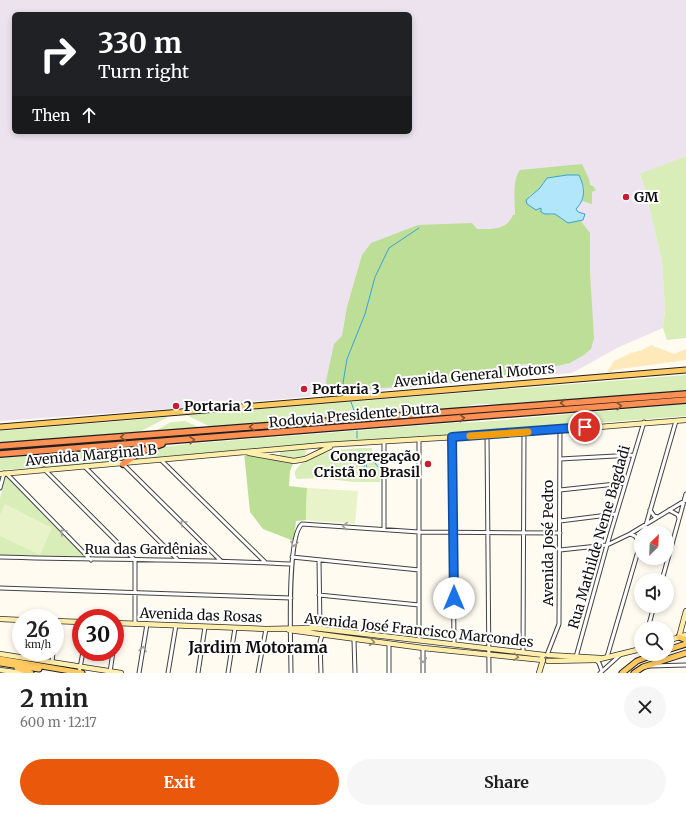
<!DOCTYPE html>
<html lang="en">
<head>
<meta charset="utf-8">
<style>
  body { margin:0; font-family:Merriweather,serif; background:#f6f6f6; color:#222; height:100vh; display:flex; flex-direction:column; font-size:15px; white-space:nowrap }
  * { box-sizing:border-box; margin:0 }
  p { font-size:13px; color:#767676 }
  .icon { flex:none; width:22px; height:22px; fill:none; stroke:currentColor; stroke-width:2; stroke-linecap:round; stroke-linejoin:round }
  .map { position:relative; height:673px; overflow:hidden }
  .details { display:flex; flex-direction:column; background:#fff; flex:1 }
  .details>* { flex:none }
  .top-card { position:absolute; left:12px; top:12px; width:400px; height:122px; border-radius:6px; box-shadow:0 2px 6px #0003; background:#202124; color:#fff; overflow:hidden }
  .needle { width:26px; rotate:24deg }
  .buttons { position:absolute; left:634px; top:525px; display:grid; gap:8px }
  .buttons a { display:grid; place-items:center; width:40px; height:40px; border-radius:50%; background:#fff; box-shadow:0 2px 6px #0003; font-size:20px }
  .speed { position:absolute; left:12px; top:609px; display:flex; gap:8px; font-size:20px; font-weight:700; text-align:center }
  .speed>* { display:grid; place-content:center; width:52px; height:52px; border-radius:50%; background:#fff; box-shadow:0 2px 6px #0003; line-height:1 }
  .speed small { font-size:10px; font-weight:400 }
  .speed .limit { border:6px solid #d22; background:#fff; color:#111 }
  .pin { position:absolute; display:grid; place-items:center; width:34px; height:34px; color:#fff; margin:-17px; border:2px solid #fff; border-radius:50%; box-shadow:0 1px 4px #0007 }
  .me { position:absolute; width:44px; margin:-22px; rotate:0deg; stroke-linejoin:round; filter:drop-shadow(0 0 3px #0008) }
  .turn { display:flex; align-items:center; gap:14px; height:84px; padding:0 20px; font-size:18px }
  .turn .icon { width:52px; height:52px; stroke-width:2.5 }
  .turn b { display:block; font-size:28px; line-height:34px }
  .then { display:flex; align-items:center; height:38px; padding:0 20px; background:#0003; gap:8px; font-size:15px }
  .round { display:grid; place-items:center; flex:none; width:42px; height:42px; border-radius:21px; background:#f6f6f6 }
  .headline { display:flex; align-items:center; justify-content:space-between; height:68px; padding:0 20px }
  h1 { font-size:24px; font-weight:700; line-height:30px }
  .button { display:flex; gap:8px; margin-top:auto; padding:8px 20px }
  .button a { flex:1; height:46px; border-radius:24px; background:#ea580c; color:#fff; font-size:16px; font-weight:700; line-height:46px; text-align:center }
  .button a+a { background:#f6f6f6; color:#222 }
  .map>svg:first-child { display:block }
</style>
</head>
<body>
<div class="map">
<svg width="686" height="673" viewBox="0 0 686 673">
  <rect width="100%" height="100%" fill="#fffbf1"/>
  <path fill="#ece3ee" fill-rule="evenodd" d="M 0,0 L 686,0 L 686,156 L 640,175 L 646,193 L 662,262 L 665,310 L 663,328 L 619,347 L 572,373 L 182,408 L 0,421 ZM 14,14 L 410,14 L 410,132 L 14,132 Z"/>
  <path fill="#d8edb8" d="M 686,156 L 686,338 L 667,340 L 663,328 L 665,310 L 662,262 L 646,193 L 640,174 Z
    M 686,375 L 686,391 L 506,404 L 479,404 L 456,408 L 211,427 L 186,415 Z
    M 686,404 L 686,416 L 135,459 L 156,448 L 188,444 L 453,423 L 480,422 Z
    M 168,417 L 136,434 L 0,444 L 0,431 Z
    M 185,421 L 201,428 L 153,432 L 171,422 Z
    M 143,447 L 121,462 L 0,470 L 0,458 Z
    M 304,448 L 306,452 L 304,457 L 292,460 L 280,457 L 280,451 Z
    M 361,448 L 372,448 L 372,455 L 382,455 L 380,482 L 355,482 L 319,478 L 297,479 C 286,465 322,453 333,451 C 342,449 352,449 361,448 Z
    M 6,476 L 87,558 L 0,555 L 0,498 Z"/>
  <path fill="#bdde96" d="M 582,164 L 589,179 L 590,185 L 593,186 L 596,190 L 592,192 L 592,204 L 582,201 L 584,187 L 579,175 L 553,177 L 543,183 L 540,188 L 529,196 L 530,205 L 536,210 L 541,208 L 550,215 L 555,214 C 563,219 570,224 580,220 L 590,233 L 590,273 L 594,338 L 591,349 L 584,355 L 570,363 L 557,366 L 523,364 L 502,379 L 327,392 L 326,381 L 334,344 L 342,336 L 347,307 L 362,255 L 371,243 L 418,225 L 472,223 L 477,229 C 492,229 506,231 513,215 L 515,215 C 515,202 512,180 520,170 Z
    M 244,452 L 294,461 L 290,471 L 289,486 L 307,488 L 306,520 L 296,521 L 294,541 L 263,529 L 250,512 Z"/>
  <path fill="#fee9ba" d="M 651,345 L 674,354 L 686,349 L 686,360 L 613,370 L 611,373 L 607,372 L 614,361 L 631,353 L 642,350 Z"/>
  <path fill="#e9f3ca" d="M 307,488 L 358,491 L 355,524 L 306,520 Z
    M 5,504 L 52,528 L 40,555 L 0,536 L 0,515 Z"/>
  <path fill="#b2e6fa" stroke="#35a4d6" d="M 567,175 L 579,175 C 585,188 586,198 576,209 L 578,212 L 585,214 L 583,220 L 568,223 L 555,214 L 545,214 L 541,212 L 541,208 L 536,210 L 527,204 L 526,200 L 540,188 L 547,178 Z"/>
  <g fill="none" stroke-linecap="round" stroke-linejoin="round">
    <path stroke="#35a4d6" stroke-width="1" d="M 346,392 L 343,383 L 347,359 L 365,314 L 375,277 L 389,248 L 419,228
      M 351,402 L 355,413
      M 357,431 L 357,438
      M 360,451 L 367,467
      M 365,460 L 374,462 L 379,468
      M 364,467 L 365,462"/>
    <g stroke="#424242" stroke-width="5">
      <path id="street" d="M 487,435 L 489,673
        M 452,437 L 454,644
        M 419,439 L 419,640
        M 560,459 L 634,455
        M 161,460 L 265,562
        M 123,464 L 221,561
        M 84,466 L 177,559
        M 44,469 L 135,560 L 135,624
        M 7,474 L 91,560
        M 0,488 L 4,473
        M 560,490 L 625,483
        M 650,510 L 654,516 L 658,517
        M 669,510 L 678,515 L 679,519
        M 560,521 L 616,514
        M 384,529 L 384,442
        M 644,532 L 676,421
        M 630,534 L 635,536 L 640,543
        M 560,550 L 607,545 L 630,534 L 686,500
        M 0,557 C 97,560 194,559 291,564
        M 292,557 L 419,570
        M 319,560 L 320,629
        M 662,580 L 686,494
        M 0,588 L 291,598
        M 319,595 L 419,605
        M 648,628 L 654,606
        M 115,637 L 117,623
        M 55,639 L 58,621
        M 354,640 L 355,673
        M 423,648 L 423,673
        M 523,652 L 524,433
        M 547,655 L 559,624 L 560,429
        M 576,657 L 607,545 L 644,422
        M 607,657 L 641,541
        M 596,660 L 599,663 L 602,671
        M 52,662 L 53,652
        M 650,666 L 686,665
        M 110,672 L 113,652
        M 79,673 L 83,652
        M 139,673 L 147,624
        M 168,673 L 176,625
        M 198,673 L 205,627
        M 228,673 L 235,628
        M 258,673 L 266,629
        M 291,673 C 291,649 286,536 302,524 L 419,532 L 560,533
        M 321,673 L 320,642 L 322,635
        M 389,673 L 389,644
        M 600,673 L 620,655"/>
    </g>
    <g stroke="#313131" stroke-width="6">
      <path id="secondary" d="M 249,453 L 294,461 L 305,459 L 330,447
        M 0,474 L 323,445 L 524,433 L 686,420
        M 0,619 L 21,620
        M 55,621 L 81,622
        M 115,623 L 266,629 L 314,628 L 544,655
        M 289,630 L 423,648 L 543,660
        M 679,637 L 686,611
        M 667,641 L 686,635
        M 0,654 L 121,673
        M 548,655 L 600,658
        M 548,661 L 596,660 L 641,649
        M 0,670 L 22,673
        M 539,673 L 543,660 L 542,658"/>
    </g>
    <g stroke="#202020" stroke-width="7">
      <path id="primary" d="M 0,427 L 686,370
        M 679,637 L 686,640
        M 667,650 L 686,644
        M 0,659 L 82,673
        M 0,663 L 39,669
        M 17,668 L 31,673
        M 622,673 L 637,661 L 655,654
        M 634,673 L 643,667 L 686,653"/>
    </g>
    <g stroke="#202020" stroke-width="8">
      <path id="highway" d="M 0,446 L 686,394
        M 0,454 L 686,400
        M 123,464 L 140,452 L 162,444"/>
    </g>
    <use href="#street" stroke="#fff" stroke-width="3"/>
    <use href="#secondary" stroke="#ffeeac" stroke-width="4.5"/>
    <use href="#primary" stroke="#ffca61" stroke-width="5"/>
    <use href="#highway" stroke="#fd9052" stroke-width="5.5"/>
  </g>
  <defs><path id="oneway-chevron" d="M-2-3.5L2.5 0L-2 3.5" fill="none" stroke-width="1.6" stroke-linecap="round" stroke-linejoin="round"/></defs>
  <g stroke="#865030">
    <use href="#oneway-chevron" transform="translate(563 403) rotate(176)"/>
    <use href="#oneway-chevron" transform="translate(619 406) rotate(-5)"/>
    <use href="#oneway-chevron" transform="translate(462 418) rotate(-5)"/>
    <use href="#oneway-chevron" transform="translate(252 427) rotate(176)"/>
    <use href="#oneway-chevron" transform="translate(123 437) rotate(176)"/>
    <use href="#oneway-chevron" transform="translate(192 440) rotate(-5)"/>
  </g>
  <g stroke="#9f9f9f">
    <use href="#oneway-chevron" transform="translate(183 523) rotate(-135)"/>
    <use href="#oneway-chevron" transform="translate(345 526) rotate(-176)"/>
    <use href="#oneway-chevron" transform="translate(63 532) rotate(-134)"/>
    <use href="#oneway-chevron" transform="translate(294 544) rotate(101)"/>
    <use href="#oneway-chevron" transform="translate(143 649) rotate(-80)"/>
    <use href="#oneway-chevron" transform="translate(423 660) rotate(89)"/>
  </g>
  <g stroke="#938a65">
    <use href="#oneway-chevron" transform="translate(372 642) rotate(7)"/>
    <use href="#oneway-chevron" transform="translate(516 657) rotate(6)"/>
  </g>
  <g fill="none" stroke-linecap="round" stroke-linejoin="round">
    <g stroke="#114b97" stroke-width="10">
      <path id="route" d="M 454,598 L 452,437 L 585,427"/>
    </g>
    <use href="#route" stroke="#1a73e8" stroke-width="7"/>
    <path stroke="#f59e0b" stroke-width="7" d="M 470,436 L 528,432"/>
  </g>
  <g fill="#c91d35" stroke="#fff" stroke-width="1.5">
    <circle cx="626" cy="197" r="4"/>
    <circle cx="304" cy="389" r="4"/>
    <circle cx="176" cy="406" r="4"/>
    <circle cx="428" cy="464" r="4"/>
  </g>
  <g text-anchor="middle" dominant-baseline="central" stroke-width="4" stroke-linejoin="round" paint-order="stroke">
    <g font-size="14" font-weight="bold" fill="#0f0f0f" stroke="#fff" text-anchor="start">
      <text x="634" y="197">GM</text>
      <text x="312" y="389">Portaria 3</text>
      <text x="184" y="406">Portaria 2</text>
      <text x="420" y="456" text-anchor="end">Congregação<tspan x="420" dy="16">Cristã no Brasil</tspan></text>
    </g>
    <g font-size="14" fill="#0f0f0f" stroke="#fff">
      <text transform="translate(474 375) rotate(-5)">Avenida General Motors</text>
      <text transform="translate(354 415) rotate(-5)">Rodovia Presidente Dutra</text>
      <text transform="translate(91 455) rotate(-5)">Avenida Marginal B</text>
      <text transform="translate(599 537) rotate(-74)">Rua Mathilde Neme Bagdadi</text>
      <text transform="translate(548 543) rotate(-90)">Avenida José Pedro</text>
      <text x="146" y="549">Rua das Gardênias</text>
      <text transform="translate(201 615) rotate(2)">Avenida das Rosas</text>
      <text transform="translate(419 630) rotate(6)">Avenida José Francisco Marcondes</text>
    </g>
    <g font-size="16" font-weight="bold" fill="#0f0f0f" stroke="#fff">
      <text x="258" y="647">Jardim Motorama</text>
    </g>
  </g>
</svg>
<div class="buttons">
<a><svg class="needle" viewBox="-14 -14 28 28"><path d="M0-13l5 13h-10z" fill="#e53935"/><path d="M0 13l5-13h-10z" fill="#767676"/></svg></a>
<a><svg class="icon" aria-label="sound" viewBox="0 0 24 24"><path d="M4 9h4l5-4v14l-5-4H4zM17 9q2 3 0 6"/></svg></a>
<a><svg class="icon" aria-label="search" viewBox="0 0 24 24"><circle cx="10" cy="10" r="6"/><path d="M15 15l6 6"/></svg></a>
</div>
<div class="speed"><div>26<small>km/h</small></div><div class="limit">30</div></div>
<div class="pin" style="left:585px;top:427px;background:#d93025"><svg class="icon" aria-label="arrive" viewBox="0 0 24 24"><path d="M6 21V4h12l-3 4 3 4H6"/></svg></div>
<svg class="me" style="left:454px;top:598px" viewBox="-20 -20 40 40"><circle r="19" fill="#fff"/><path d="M0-13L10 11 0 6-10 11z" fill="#1a73e8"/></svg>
<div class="top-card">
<div class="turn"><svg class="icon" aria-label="right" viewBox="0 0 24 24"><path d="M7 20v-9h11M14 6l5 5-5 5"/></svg><div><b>330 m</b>Turn right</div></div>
<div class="then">Then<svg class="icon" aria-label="ahead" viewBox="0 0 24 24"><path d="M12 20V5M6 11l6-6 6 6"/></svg></div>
</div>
</div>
<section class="details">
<div class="headline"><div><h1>2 min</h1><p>600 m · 12:17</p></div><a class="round"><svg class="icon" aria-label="close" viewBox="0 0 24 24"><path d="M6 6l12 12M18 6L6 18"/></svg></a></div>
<div class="button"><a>Exit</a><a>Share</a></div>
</section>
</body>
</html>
